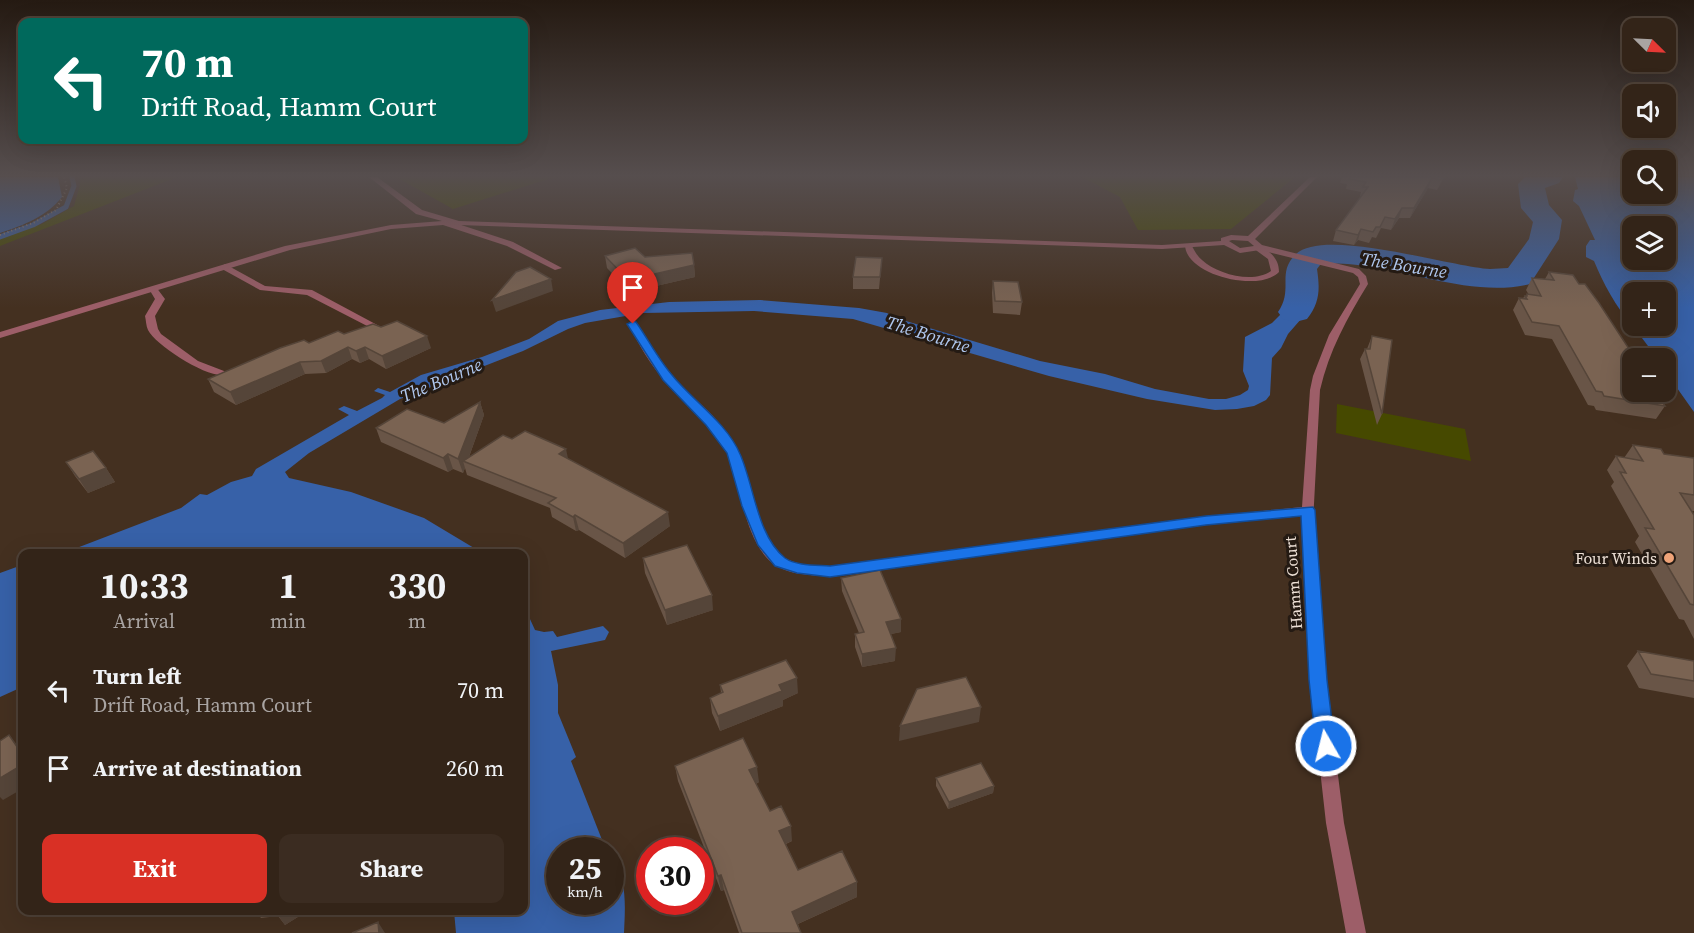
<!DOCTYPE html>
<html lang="en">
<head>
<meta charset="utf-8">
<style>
  body { margin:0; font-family:"Source Serif 4",serif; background:#3b2c21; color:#f1f3f6; height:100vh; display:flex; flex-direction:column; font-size:22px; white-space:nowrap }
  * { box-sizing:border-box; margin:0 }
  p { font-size:20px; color:#a9a4a2 }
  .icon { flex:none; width:33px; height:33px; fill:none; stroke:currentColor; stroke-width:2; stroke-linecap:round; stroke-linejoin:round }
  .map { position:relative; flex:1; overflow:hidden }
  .drawer { position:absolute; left:18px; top:549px; width:510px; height:366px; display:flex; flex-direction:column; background:#332418; border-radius:12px; box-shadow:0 6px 24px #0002,0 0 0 2px #4e4137 }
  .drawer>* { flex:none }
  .top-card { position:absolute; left:18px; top:18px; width:510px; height:126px; border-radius:12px; box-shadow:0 6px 24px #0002,0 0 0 2px #4e4137; background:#00695c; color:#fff; overflow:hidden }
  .needle { width:39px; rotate:114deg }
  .fabs { position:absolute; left:1622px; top:18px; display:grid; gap:12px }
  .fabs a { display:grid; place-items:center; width:54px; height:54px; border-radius:12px; background:#332418; box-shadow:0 6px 24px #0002,0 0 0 2px #4e4137; font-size:30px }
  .speed { position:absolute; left:546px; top:837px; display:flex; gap:12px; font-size:30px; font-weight:700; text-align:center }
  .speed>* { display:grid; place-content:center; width:78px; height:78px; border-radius:50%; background:#332418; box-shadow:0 6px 24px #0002,0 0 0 2px #4e4137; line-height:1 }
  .speed small { font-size:15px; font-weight:400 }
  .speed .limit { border:9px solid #d22; background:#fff; color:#111 }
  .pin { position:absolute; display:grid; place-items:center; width:51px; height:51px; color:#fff; margin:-62px -26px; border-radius:50% 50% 50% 0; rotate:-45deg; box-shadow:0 0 6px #0007 }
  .pin .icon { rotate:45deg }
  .me { position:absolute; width:66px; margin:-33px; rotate:352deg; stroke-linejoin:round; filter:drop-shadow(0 0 4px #0008) }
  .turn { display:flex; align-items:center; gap:21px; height:126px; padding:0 24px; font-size:27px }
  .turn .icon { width:78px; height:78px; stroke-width:2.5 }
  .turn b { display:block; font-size:42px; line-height:51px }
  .eta { display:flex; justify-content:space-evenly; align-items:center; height:102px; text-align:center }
  .eta b { font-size:36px; font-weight:700; line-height:42px }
  .action { display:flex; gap:12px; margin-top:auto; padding:12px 24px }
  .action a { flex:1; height:69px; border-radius:12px; background:#d93025; color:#fff; font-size:24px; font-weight:700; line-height:69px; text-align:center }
  .action a+a { background:#3b2c21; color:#f1f3f6 }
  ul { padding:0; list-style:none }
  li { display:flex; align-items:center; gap:18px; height:78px; padding:0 24px }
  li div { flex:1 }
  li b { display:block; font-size:22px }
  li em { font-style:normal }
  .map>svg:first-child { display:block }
</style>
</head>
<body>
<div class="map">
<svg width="1694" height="933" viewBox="0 0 1694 933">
  <rect width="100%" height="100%" fill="#443020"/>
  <path fill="#464900" d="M 79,177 L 177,177 L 0,246 L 0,238 L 42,224 L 74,206 L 80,185 Z
    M 396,177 L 555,177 L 453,209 Z
    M 1082,177 L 1295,177 L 1231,229 L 1138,230 L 1120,197 Z
    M 1337,404 L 1465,429 L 1471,461 L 1336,433 Z"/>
  <path fill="#3761a8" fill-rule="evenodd" d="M 0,177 L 58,177 L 62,197 C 46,217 24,225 0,233 Z
    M 1575,177 L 1632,177 L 1632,194 L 1665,194 L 1665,177 L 1694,177 L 1694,412 L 1665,371 L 1665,358 L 1657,358 L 1633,326 L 1665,326 L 1665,292 L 1632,292 L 1632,325 C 1616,307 1603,283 1594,261 L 1586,257 L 1586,246 L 1590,240 L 1595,240 L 1579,206 L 1573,201 L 1575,190 L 1578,189 ZM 1632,226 L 1665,226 L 1665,260 L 1632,260 Z
    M 1304,257 L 1317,261 L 1311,265 C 1307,278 1314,289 1315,303 L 1288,334 L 1281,348 L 1272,358 L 1270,395 L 1266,400 L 1254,406 L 1237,409 L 1215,410 L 1147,399 L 1049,376 L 853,319 L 754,311 L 643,313 L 585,323 L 568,329 L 523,351 L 400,399 L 309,453 L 285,472 L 289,478 L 351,492 L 424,518 L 479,551 L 478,553 L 61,554 L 181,508 L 200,494 L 207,495 L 231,482 L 252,476 L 256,469 L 349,415 L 338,409 L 344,406 L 357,411 L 382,398 L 385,395 L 374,391 L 378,388 L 390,392 L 421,375 L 482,357 L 529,339 L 558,321 L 600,310 L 669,302 L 760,300 L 859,308 L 887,313 L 896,318 L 1040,361 L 1105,374 L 1155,389 L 1209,399 L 1226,399 L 1240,395 L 1248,390 L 1249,386 L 1243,371 L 1245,337 L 1272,323 L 1293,302 L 1292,293 L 1298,287 C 1294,276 1293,271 1297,260 Z
    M 22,565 L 22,687 L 0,697 L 0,573 Z
    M 524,606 L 535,630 L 544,632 L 553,631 L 557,637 L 603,626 L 609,632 L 605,640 L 551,651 L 558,685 L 558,713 L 576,757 L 571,761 L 606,850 L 560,850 L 560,902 L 610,902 L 611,857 C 628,878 625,908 624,933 L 456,933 L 454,911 L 524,910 Z"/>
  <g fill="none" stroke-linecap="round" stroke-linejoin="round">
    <path stroke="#3761a8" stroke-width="5" d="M 0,237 L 33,225 L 66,207 L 74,186 L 72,177"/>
    <path fill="#3761a8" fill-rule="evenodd" d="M 1525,177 L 1563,177 L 1559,183 L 1545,188 L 1549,205 L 1562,220 L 1559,239 L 1530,284 C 1478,297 1417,273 1365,266 C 1349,264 1336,262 1320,265 L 1317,269 C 1320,289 1320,303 1307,319 L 1295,322 L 1283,319 L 1278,312 C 1294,289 1276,273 1296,254 C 1324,227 1451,267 1490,269 C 1496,269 1502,268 1508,268 L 1529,239 L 1533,222 L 1521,208 L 1518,184 Z"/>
    <path stroke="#9d8d80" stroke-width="2" stroke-dasharray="1 3" stroke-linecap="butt" d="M 0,235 L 33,223 L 56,210 L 67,188 L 64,177"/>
    <path fill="#9d5e68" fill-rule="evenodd" d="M 443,221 L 449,221 L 513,242 L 562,268 L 555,270 L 507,246 L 443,225 Z
      M 1185,244 L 1191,244 C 1194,250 1197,256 1202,260 C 1217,274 1253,284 1271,271 L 1268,259 L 1253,248 L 1260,246 C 1271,252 1279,259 1279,272 C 1259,293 1184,275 1185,244 Z
      M 225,264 L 265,286 L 312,290 L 381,327 L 376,330 L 373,329 L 307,295 L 260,290 L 222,269 L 221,267 Z
      M 153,286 L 156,287 L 165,299 L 155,316 L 158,329 L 161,334 L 198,361 L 224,371 L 225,373 L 224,375 C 207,378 155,345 148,330 C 146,326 146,320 145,316 L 155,299 L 149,289 Z"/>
    <path fill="#9d5e68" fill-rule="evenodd" d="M 369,177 L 377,177 L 422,210 L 459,221 L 1162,245 L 1221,241 L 1221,238 L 1231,235 L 1248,236 L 1310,177 L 1317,177 L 1255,239 L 1262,245 L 1359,269 L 1366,276 L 1368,284 C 1347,318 1329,351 1320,390 L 1313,523 L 1326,680 L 1344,823 L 1366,933 L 1346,933 L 1326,823 L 1310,680 L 1301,515 L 1206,525 L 830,576 C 807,575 782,575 766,557 C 742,528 742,487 728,454 C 715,424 687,405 666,382 C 650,365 639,344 628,324 L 633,321 L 636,322 C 648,340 657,360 672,376 C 692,398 718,416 734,443 C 754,475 750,520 775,550 C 789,566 810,565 830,566 L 1206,517 L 1302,507 L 1310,390 L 1313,376 L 1329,335 L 1360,284 L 1358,277 L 1353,273 L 1260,250 L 1240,253 L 1224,245 L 1162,249 L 459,225 L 446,222 L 446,225 L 443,225 L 391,229 L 290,250 L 0,338 L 0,332 L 285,246 L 391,225 L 442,221 L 416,214 ZM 1232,240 L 1248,241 L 1254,246 L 1240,248 L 1229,241 Z"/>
  </g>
  <path fill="#695547" d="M 1342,177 L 1444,177 L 1437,190 L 1428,188 L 1410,218 L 1399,218 L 1391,230 L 1381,228 L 1376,238 L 1372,237 L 1369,243 L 1358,240 L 1354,245 L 1333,241 L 1336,230 L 1361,197 L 1360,196 L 1361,192 L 1346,189 L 1347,184 L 1340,183 Z
    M 605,256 L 645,257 L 694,265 L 695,277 L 630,292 L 607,268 Z
    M 882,258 L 879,289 L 853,289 L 853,277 Z
    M 1549,272 L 1665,406 L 1656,419 L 1596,410 L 1594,406 L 1588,405 L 1552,339 L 1525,335 L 1513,310 L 1519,298 L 1523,298 L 1525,296 L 1529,295 L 1526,290 L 1532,278 L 1545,279 Z
    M 993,281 L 1022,302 L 1020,315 L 993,313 L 992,293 Z
    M 381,327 L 431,348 L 386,369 L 369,359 L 360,363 L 352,359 L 326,373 L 305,374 L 236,405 L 214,392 L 208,379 L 309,343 L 344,334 Z
    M 1372,336 L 1382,414 L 1377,425 L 1360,359 L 1365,349 L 1367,349 Z
    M 480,402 L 484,415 L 469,457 L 569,460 L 670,526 L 625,558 L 579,530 L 576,531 L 552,517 L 550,508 L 467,475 L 465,468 L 463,473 L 453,469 L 448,472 L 381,442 L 376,428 L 444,423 Z
    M 1633,445 L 1664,454 L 1694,458 L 1694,511 L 1691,511 L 1694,515 L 1694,639 L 1684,620 L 1679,619 L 1635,542 L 1639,536 L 1611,486 L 1614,482 L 1607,470 L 1616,456 L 1624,458 Z
    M 66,462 L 106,468 L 115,482 L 88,493 L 75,476 Z
    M 643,558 L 713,610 L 667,625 L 645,573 Z
    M 841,578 L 901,632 L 891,634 L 895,661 L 862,667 L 855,647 L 855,634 L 859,633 L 842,591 Z
    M 1638,651 L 1694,661 L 1694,698 L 1639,688 L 1627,666 Z
    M 720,685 L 798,693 L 783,700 L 783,706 L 720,731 L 712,713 L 710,698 L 721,693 Z
    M 675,766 L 759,782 L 756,784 L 770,811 L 792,841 L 786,844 L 798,870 L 857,897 L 798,924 L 801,933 L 739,933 L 724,890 L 721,891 L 678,781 Z
    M 936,778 L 994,786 L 993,793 L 948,809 L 936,786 Z
    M 255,910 L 309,910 L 285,925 L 278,916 L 261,918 Z"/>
  <path fill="#554539" d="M 1432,178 L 1428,188 L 1410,218 L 1414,208 Z
    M 1402,208 L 1399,218 L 1391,230 L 1395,219 Z
    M 1361,229 L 1358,240 L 1354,245 L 1358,235 Z
    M 694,265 L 695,277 L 630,292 L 628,280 Z
    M 551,279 L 553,291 L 496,312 L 492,300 Z
    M 427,336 L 431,348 L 386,369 L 382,356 Z
    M 348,347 L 352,359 L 326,373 L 321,361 Z
    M 365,347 L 369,359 L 360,363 L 356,351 Z
    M 300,362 L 305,374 L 236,405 L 230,392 Z
    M 480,402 L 484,415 L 467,462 L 463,461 L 465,468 L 463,473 L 458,459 Z
    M 566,449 L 569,463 L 559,454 Z
    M 448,454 L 453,469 L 448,472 L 443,458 Z
    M 106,468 L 115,482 L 88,493 L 79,479 Z
    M 668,512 L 670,526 L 625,558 L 623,543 Z
    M 575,515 L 579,530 L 576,531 L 573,517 Z
    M 712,595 L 713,610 L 667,625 L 665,610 Z
    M 901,619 L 901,632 L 886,635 L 886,622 Z
    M 896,648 L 895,661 L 862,667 L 862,654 Z
    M 797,678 L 798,693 L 783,700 L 783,706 L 720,731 L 718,716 L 779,685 Z
    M 981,707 L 979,722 L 899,741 L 900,726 Z
    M 9,735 L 22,751 L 22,754 Z
    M 22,765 L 22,789 L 3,800 L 0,797 L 0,778 Z
    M 757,767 L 759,782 L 751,786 L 749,770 Z
    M 994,786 L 993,793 L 948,809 L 949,802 Z
    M 791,826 L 792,841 L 780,846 L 779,831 Z
    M 721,875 L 724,890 L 721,891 L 718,876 Z
    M 857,882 L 857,897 L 793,926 L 792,912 Z
    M 274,910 L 309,910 L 285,925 Z
    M 378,922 L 385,933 L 379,933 Z"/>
  <path fill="#7a6352" stroke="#554539" stroke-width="1.5" d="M 1351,177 L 1443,177 L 1441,180 L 1432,178 L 1414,208 L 1402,208 L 1395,219 L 1385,217 L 1380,227 L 1376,227 L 1373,232 L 1361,229 L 1358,235 L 1336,230 L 1368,187 L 1363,187 L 1366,182 L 1349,179 Z
    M 635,248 L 645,257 L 692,253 L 694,265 L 628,280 L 605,256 Z
    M 856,257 L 882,258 L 880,277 L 853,277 Z
    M 530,267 L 551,279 L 492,300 L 516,272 Z
    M 1549,272 L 1573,275 L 1579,284 L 1585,284 L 1599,303 L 1635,358 L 1632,358 L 1632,392 L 1656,392 L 1665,406 L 1604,396 L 1602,392 L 1596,391 L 1559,326 L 1532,322 L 1519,298 L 1527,299 L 1525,296 L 1527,296 L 1527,294 L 1541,296 L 1532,278 L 1554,280 Z
    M 993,281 L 1018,282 L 1022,302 L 995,301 Z
    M 397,321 L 427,336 L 382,356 L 365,347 L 356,351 L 348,347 L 321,361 L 300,362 L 230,392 L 208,379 L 280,348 L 304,340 L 309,343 L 338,331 L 344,334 L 373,324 L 381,327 Z
    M 1372,336 L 1392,340 L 1382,414 L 1365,349 L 1370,349 Z
    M 480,402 L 458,459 L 448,454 L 443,458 L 376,428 L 407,409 L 444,423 Z
    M 525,431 L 566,449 L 559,454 L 668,512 L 623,543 L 575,515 L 573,517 L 548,503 L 556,498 L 463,461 L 503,435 L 512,439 Z
    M 1633,445 L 1661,449 L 1664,454 L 1694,458 L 1694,495 L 1680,493 L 1694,515 L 1694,605 L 1690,604 L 1645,528 L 1654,529 L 1620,472 L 1626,473 L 1616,456 L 1643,461 Z
    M 93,451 L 106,468 L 79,479 L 66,462 Z
    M 687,545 L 712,595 L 665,610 L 643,558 Z
    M 880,570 L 901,619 L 886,622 L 896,648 L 862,654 L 855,634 L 864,632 L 841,578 Z
    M 1638,651 L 1694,661 L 1694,681 L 1651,674 Z
    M 786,660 L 797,678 L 779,685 L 782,691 L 718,716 L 710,698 L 723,692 L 720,685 Z
    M 966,677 L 981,707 L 900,726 L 917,689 Z
    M 9,735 L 22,754 L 22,765 L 0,778 L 0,741 Z
    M 743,738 L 757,767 L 749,770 L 770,811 L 781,806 L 791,826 L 779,831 L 798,870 L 842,851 L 857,882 L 792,912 L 801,933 L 742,933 L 721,875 L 718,876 L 675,766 Z
    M 981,763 L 994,786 L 949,802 L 936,778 Z
    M 378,922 L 379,933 L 352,933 Z"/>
  <linearGradient id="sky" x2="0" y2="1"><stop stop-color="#251a12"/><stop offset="0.57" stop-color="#564e4e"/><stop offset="1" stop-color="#564e4e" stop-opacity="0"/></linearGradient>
  <rect width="1694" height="308" fill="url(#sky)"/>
  <path fill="#1a73e8" stroke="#114b97" stroke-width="1.5" d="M 633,321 L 636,322 C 648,339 658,359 672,375 C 692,400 727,423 740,454 C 754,485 757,536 785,558 C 796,566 816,565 830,566 L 1206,516 L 1313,507 L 1315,510 L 1327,680 L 1335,746 L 1332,752 L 1326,754 L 1319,752 L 1316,746 L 1309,680 L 1301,516 L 1206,525 L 830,577 L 797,573 L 775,566 L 758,545 L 742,506 L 727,453 L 706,425 L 663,380 L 627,324 Z"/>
  <circle fill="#efa378" stroke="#241a13" stroke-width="2" cx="1669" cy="558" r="6"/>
  <g text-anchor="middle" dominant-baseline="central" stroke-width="6" stroke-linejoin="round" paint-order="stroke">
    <g font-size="16" fill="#ecdfd5" stroke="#241a13" text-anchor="end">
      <text x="1657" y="558">Four Winds</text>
    </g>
    <g font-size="16" fill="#ecdfd5" stroke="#241a13">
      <text transform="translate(1293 583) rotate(-94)">Hamm Court</text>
    </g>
    <g font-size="18" font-style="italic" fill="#afc7ee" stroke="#241a13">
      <text transform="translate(1404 265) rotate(9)">The Bourne</text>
      <text transform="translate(928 334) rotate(17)">The Bourne</text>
      <text transform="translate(441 380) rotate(-23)">The Bourne</text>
    </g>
  </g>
</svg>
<div class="fabs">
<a><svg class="needle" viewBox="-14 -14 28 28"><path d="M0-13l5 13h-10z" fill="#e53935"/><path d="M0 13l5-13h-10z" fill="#a9a4a2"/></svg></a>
<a><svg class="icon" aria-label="sound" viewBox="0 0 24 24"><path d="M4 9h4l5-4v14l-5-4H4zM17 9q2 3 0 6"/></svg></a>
<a><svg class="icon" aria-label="search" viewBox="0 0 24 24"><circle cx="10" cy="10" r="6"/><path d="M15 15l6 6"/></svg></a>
<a><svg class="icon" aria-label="layers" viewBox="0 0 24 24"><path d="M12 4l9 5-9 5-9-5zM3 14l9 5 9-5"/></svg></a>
<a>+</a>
<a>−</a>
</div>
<div class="speed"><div>25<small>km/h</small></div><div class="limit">30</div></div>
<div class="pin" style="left:633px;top:324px;background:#d93025"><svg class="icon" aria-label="arrive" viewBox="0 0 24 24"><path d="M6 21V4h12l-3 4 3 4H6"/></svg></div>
<svg class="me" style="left:1326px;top:746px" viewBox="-20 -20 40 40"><circle r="17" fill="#1a73e8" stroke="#fff" stroke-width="3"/><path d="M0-11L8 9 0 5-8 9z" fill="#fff"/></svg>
<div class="top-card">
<div class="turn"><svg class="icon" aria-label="left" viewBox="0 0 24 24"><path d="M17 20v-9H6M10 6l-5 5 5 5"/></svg><div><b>70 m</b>Drift Road, Hamm Court</div></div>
</div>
<section class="drawer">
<div class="eta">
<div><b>10:33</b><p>Arrival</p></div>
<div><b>1</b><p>min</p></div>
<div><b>330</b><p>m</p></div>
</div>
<ul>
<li><svg class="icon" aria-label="left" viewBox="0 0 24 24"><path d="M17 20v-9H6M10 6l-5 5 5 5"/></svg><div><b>Turn left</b><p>Drift Road, Hamm Court</p></div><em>70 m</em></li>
<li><svg class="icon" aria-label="arrive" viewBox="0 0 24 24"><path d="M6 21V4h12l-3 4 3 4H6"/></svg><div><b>Arrive at destination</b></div><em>260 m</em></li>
</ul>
<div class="action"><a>Exit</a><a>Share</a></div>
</section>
</div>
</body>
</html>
